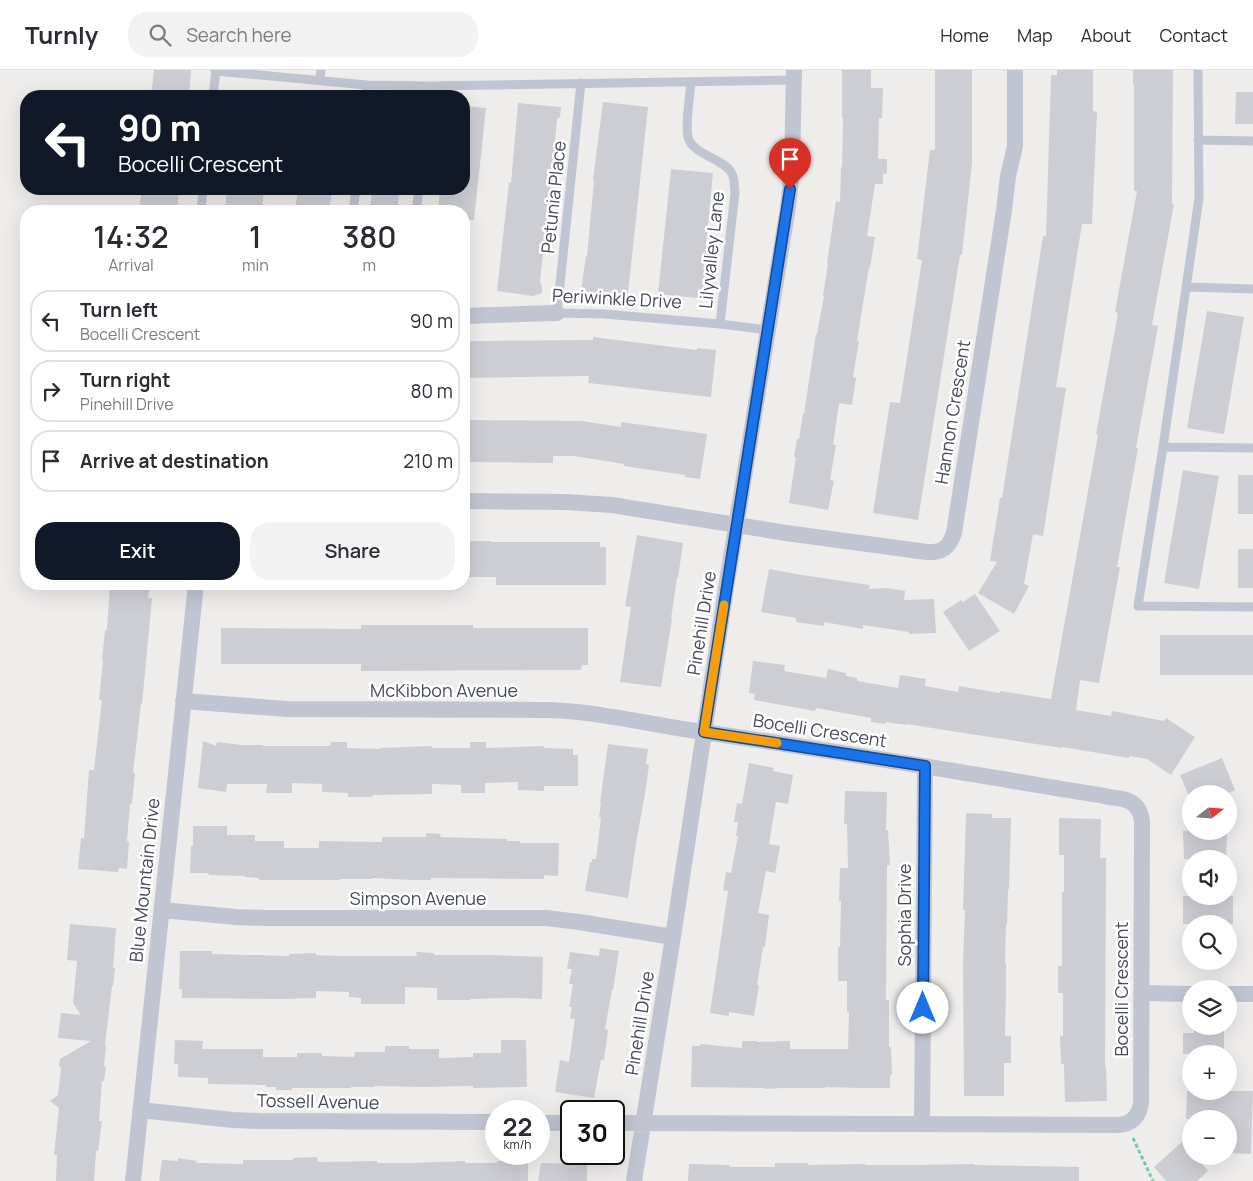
<!DOCTYPE html>
<html lang="en">
<head>
<meta charset="utf-8">
<style>
  body { margin:0; font-family:Manrope,sans-serif; background:#f2f2f3; color:#2b2b33; height:100vh; display:flex; flex-direction:column; font-size:19px; white-space:nowrap }
  * { box-sizing:border-box; margin:0 }
  p { font-size:16px; color:#7c7c81 }
  .icon { flex:none; width:28px; height:28px; fill:none; stroke:currentColor; stroke-width:2; stroke-linecap:round; stroke-linejoin:round }
  .map { position:relative; flex:1; overflow:hidden }
  .drawer { position:absolute; left:20px; top:135px; width:450px; height:385px; display:flex; flex-direction:column; background:#fff; border-radius:20px; box-shadow:0 5px 20px #0002 }
  .drawer>* { flex:none }
  .top-card { position:absolute; left:20px; top:20px; width:450px; height:105px; border-radius:20px; box-shadow:0 5px 20px #0002; background:#111827; color:#fff; overflow:hidden }
  .needle { width:32px; rotate:73deg }
  .buttons { position:absolute; left:1182px; top:715px; display:grid; gap:10px }
  .buttons a { display:grid; place-items:center; width:55px; height:55px; border-radius:50%; background:#fff; box-shadow:0 5px 20px #0002; font-size:25px }
  .speed { position:absolute; left:485px; top:1030px; display:flex; gap:10px; font-size:25px; font-weight:700; text-align:center }
  .speed>* { display:grid; place-content:center; width:65px; height:65px; border-radius:50%; background:#fff; box-shadow:0 5px 20px #0002; line-height:1 }
  .speed small { font-size:12px; font-weight:400 }
  .speed .limit { border:2px solid #111; border-radius:8px; background:#fff; color:#111 }
  .pin { position:absolute; display:grid; place-items:center; width:42px; height:42px; color:#fff; margin:-51px -21px; border-radius:50% 50% 50% 0; rotate:-45deg; box-shadow:0 0 5px #0007 }
  .pin .icon { rotate:45deg }
  .me { position:absolute; width:55px; margin:-28px; rotate:0deg; stroke-linejoin:round; filter:drop-shadow(0 0 4px #0008) }
  .turn { display:flex; align-items:center; gap:18px; height:105px; padding:0 15px; font-size:22px }
  .turn .icon { width:65px; height:65px; stroke-width:2.5 }
  .turn b { display:block; font-size:35px; line-height:42px }
  .eta { display:flex; justify-content:space-evenly; align-items:center; height:85px; text-align:center }
  .eta b { font-size:30px; font-weight:600; line-height:35px }
  .primary-button { display:flex; gap:10px; margin-top:auto; padding:10px 15px }
  .primary-button a { flex:1; height:58px; border-radius:20px; background:#111827; color:#fff; font-size:20px; font-weight:600; line-height:58px; text-align:center }
  .primary-button a+a { background:#f2f2f3; color:#2b2b33 }
  ul { padding:0; list-style:none }
  li { display:flex; align-items:center; gap:15px; height:62px; margin:0 10px 8px; padding:0 5px; border:2px solid #e1e1e2; border-radius:20px }
  li div { flex:1 }
  li b { display:block; font-size:19px }
  li em { font-style:normal }
  header { display:flex; align-items:center; gap:30px; box-sizing:border-box; height:70px; padding:0 25px; background:#fff; border-bottom:1px solid #e1e1e2 }
  header strong { font-size:24px }
  nav { display:flex; gap:28px; margin-inline-start:auto; font-size:18px }
  .search { width:350px; height:45px; background:#f2f2f3; display:flex; align-items:center; gap:12px; box-sizing:border-box; padding:0 18px; border-radius:20px; color:#7c7c81; font-size:19px }
  .map>svg:first-child { display:block }
</style>
</head>
<body>
<header>
<strong>Turnly</strong>
<div class="search"><svg class="icon" aria-label="search" viewBox="0 0 24 24"><circle cx="10" cy="10" r="6"/><path d="M15 15l6 6"/></svg>Search here</div>
<nav><a>Home</a><a>Map</a><a>About</a><a>Contact</a></nav>
</header>
<div class="map">
<svg width="1253" height="1111" viewBox="0 0 1253 1111">
  <rect width="100%" height="100%" fill="#efedec"/>
  <path fill="#cdcdd4" d="M 154,0 L 191,0 L 189,26 L 151,26 Z
    M 842,0 L 871,0 L 871,18 L 883,18 L 882,48 L 879,48 L 878,89 L 887,89 L 887,104 L 883,104 L 883,114 L 875,114 L 867,166 L 875,167 L 870,198 L 869,197 L 857,271 L 859,271 L 853,307 L 856,308 L 852,335 L 839,333 L 833,375 L 836,375 L 830,410 L 834,411 L 828,440 L 789,433 L 796,387 L 794,387 L 797,369 L 799,369 L 803,343 L 804,344 L 816,264 L 817,264 L 824,226 L 823,226 L 828,193 L 827,193 L 836,131 L 840,132 L 841,97 L 842,97 L 843,48 L 842,48 Z
    M 935,0 L 972,0 L 972,93 L 962,185 L 960,185 L 918,450 L 873,443 L 890,332 L 900,333 L 922,190 L 917,189 L 930,80 L 935,80 Z
    M 1057,0 L 1093,0 L 1093,41 L 1097,42 L 1092,154 L 1082,154 L 1056,317 L 1066,318 L 1043,466 L 1033,464 L 1024,514 L 1029,516 L 1014,544 L 978,523 L 997,492 L 990,491 L 1000,428 L 1002,428 L 1043,166 L 1046,166 L 1051,5 L 1057,5 Z
    M 1133,0 L 1173,0 L 1172,134 L 1174,134 L 1152,255 L 1158,256 L 1136,378 L 1138,378 L 1117,497 L 1120,497 L 1099,613 L 1080,610 L 1076,640 L 1111,646 L 1112,641 L 1164,651 L 1166,648 L 1195,667 L 1171,705 L 1147,689 L 1130,686 L 1129,688 L 1062,677 L 1062,678 L 977,665 L 976,665 L 907,654 L 907,655 L 886,652 L 885,654 L 871,652 L 871,648 L 816,638 L 815,641 L 754,630 L 755,624 L 749,623 L 753,591 L 785,595 L 784,601 L 826,608 L 828,599 L 846,603 L 846,606 L 857,608 L 857,611 L 898,618 L 900,605 L 926,609 L 925,616 L 958,622 L 959,616 L 1000,623 L 1000,621 L 1051,629 L 1098,365 L 1096,364 L 1118,243 L 1115,242 L 1137,121 L 1134,121 L 1134,14 L 1133,14 Z
    M 1236,22 L 1253,22 L 1253,54 L 1235,54 Z
    M 603,32 L 648,37 L 627,233 L 580,228 L 586,186 L 587,186 L 594,111 L 593,110 Z
    M 518,33 L 561,37 L 560,47 L 557,49 L 554,84 L 553,84 L 550,117 L 540,212 L 542,216 L 542,223 L 533,226 L 497,221 L 509,112 L 511,113 Z
    M 464,36 L 486,38 L 474,150 L 464,150 L 464,141 L 438,141 L 440,119 L 464,119 Z
    M 671,99 L 713,103 L 706,176 L 708,176 L 706,192 L 708,192 L 702,225 L 697,228 L 658,224 Z
    M 142,119 L 179,119 L 177,141 L 139,141 Z
    M 227,119 L 264,119 L 262,141 L 225,141 Z
    M 298,119 L 315,119 L 332,121 L 329,141 L 295,141 Z
    M 372,120 L 399,123 L 397,141 L 370,141 Z
    M 1207,241 L 1244,247 L 1224,364 L 1187,358 Z
    M 593,267 L 697,280 L 697,278 L 716,280 L 711,327 L 588,313 L 589,306 L 464,308 L 464,271 L 593,270 Z
    M 464,350 L 582,351 L 621,357 L 621,352 L 707,364 L 700,409 L 685,407 L 685,405 L 624,396 L 624,394 L 574,386 L 553,386 L 553,393 L 464,392 Z
    M 1183,400 L 1219,406 L 1199,519 L 1164,513 Z
    M 1238,405 L 1253,405 L 1253,444 L 1238,444 Z
    M 637,465 L 683,473 L 678,508 L 677,508 L 671,549 L 672,549 L 661,617 L 620,612 L 631,537 L 625,536 Z
    M 464,471 L 491,471 L 491,472 L 600,472 L 600,477 L 606,477 L 606,515 L 496,515 L 496,507 L 464,507 Z
    M 1238,479 L 1253,479 L 1253,518 L 1238,518 Z
    M 769,499 L 802,505 L 870,515 L 869,519 L 887,518 L 905,521 L 904,530 L 934,529 L 936,563 L 909,564 L 909,562 L 863,555 L 863,559 L 824,552 L 824,556 L 796,552 L 796,548 L 761,542 Z
    M 110,514 L 150,514 L 148,528 L 152,528 L 142,634 L 141,634 L 133,703 L 135,703 L 132,734 L 130,734 L 127,771 L 129,772 L 127,799 L 119,798 L 118,802 L 78,799 L 81,768 L 84,768 L 89,700 L 94,700 L 102,630 L 99,630 L 103,591 L 102,591 L 105,560 L 107,560 Z
    M 975,524 L 1000,561 L 969,581 L 943,542 L 961,530 L 963,532 Z
    M 361,555 L 473,555 L 473,558 L 588,558 L 588,595 L 582,595 L 581,600 L 361,601 L 361,594 L 221,594 L 221,558 L 361,559 Z
    M 1160,565 L 1253,565 L 1253,605 L 1160,605 Z
    M 203,671 L 216,676 L 217,672 L 242,675 L 263,675 L 263,676 L 330,676 L 331,672 L 347,672 L 347,678 L 380,679 L 380,678 L 432,676 L 432,678 L 470,678 L 470,672 L 486,672 L 486,678 L 544,676 L 544,678 L 573,679 L 573,685 L 578,685 L 578,716 L 544,716 L 544,721 L 518,720 L 518,712 L 485,713 L 485,723 L 461,723 L 461,715 L 432,714 L 432,724 L 373,725 L 372,727 L 348,727 L 348,723 L 322,722 L 322,714 L 292,713 L 292,723 L 266,723 L 267,714 L 227,714 L 226,722 L 198,718 Z
    M 608,674 L 648,679 L 646,694 L 649,695 L 645,724 L 637,767 L 628,828 L 585,821 L 590,792 L 592,792 L 592,789 L 596,789 L 601,747 L 599,747 L 601,733 L 600,733 Z
    M 1222,688 L 1235,720 L 1227,724 L 1188,724 L 1180,705 Z
    M 749,693 L 774,698 L 773,701 L 793,705 L 788,734 L 776,732 L 769,774 L 780,776 L 775,803 L 766,801 L 758,843 L 769,845 L 765,877 L 763,877 L 757,915 L 759,915 L 754,946 L 729,942 L 729,946 L 710,943 L 728,821 L 723,820 L 726,802 L 731,803 L 738,766 L 736,766 L 738,752 L 734,752 L 737,733 L 742,734 Z
    M 845,721 L 887,722 L 886,760 L 888,760 L 890,795 L 887,795 L 886,930 L 889,930 L 889,977 L 891,977 L 892,1005 L 890,1005 L 890,1018 L 862,1018 L 825,1017 L 825,1018 L 783,1018 L 765,1019 L 765,1018 L 691,1017 L 692,976 L 700,976 L 700,974 L 742,978 L 742,971 L 757,971 L 757,972 L 790,971 L 790,979 L 848,979 L 849,942 L 847,942 L 847,911 L 838,911 L 838,877 L 840,877 L 841,831 L 839,831 L 840,798 L 848,798 L 847,754 L 844,754 Z
    M 966,743 L 992,744 L 992,748 L 1011,748 L 1009,819 L 1008,819 L 1007,855 L 1006,855 L 1005,893 L 1006,893 L 1006,922 L 1005,966 L 1011,966 L 1011,993 L 1004,993 L 1004,1026 L 964,1026 L 963,893 L 965,840 L 963,840 Z
    M 1059,748 L 1101,749 L 1100,788 L 1106,788 L 1105,997 L 1106,997 L 1107,1031 L 1065,1032 L 1064,994 L 1061,994 L 1060,966 L 1063,966 L 1063,923 L 1058,923 L 1058,896 L 1062,896 L 1062,822 L 1064,822 L 1064,785 L 1059,785 Z
    M 193,756 L 227,756 L 227,765 L 255,765 L 255,771 L 284,771 L 284,778 L 319,778 L 319,771 L 382,772 L 382,767 L 426,767 L 426,763 L 441,764 L 440,767 L 507,769 L 507,771 L 520,771 L 520,773 L 559,773 L 558,806 L 544,805 L 544,809 L 431,808 L 431,810 L 413,810 L 372,808 L 372,809 L 340,809 L 340,810 L 259,810 L 259,808 L 245,807 L 245,806 L 209,805 L 208,803 L 190,803 L 191,776 L 193,776 Z
    M 1183,761 L 1227,761 L 1226,789 L 1184,789 Z
    M 1183,826 L 1233,826 L 1233,854 L 1183,854 Z
    M 70,854 L 116,858 L 113,898 L 115,898 L 113,916 L 112,916 L 105,975 L 106,975 L 104,996 L 106,997 L 104,1011 L 102,1011 L 99,1051 L 102,1051 L 98,1081 L 96,1081 L 94,1111 L 56,1111 L 57,1085 L 54,1085 L 59,1038 L 50,1031 L 58,1025 L 61,998 L 59,996 L 60,989 L 91,971 L 58,968 L 61,943 L 81,945 L 73,933 L 77,891 L 67,890 Z
    M 600,878 L 619,881 L 613,920 L 612,920 L 605,959 L 608,960 L 604,990 L 601,990 L 594,1028 L 555,1022 L 560,990 L 569,992 L 575,949 L 570,948 L 572,937 L 569,937 L 573,914 L 569,914 L 572,899 L 567,899 L 570,882 L 599,886 Z
    M 180,881 L 212,881 L 212,884 L 289,886 L 289,884 L 316,883 L 316,885 L 339,886 L 417,886 L 416,882 L 434,883 L 434,885 L 495,885 L 543,887 L 542,929 L 511,928 L 470,929 L 470,930 L 437,930 L 437,918 L 405,917 L 405,934 L 361,934 L 361,928 L 349,927 L 349,922 L 316,921 L 316,928 L 284,929 L 182,928 L 182,919 L 179,919 Z
    M 1194,957 L 1224,957 L 1224,984 L 1183,984 L 1183,963 L 1194,963 Z
    M 175,970 L 203,971 L 202,979 L 263,979 L 263,987 L 297,987 L 297,983 L 322,983 L 322,986 L 354,987 L 355,982 L 385,982 L 385,976 L 409,976 L 409,979 L 439,979 L 439,988 L 473,987 L 473,983 L 501,983 L 501,970 L 526,970 L 527,1017 L 473,1018 L 473,1016 L 423,1017 L 374,1016 L 374,1017 L 351,1017 L 351,1018 L 292,1018 L 292,1020 L 276,1020 L 276,1017 L 266,1017 L 266,1015 L 208,1014 L 208,1008 L 178,1007 L 178,994 L 174,994 Z
    M 1187,1021 L 1253,1021 L 1251,1084 L 1229,1083 L 1229,1049 L 1186,1049 Z
    M 1183,1071 L 1191,1081 L 1191,1086 L 1196,1086 L 1208,1101 L 1197,1111 L 1166,1111 L 1154,1097 Z
    M 317,1087 L 318,1092 L 377,1091 L 377,1093 L 410,1093 L 465,1091 L 465,1093 L 497,1093 L 497,1091 L 523,1091 L 523,1093 L 528,1093 L 528,1111 L 159,1111 L 162,1090 L 178,1091 L 178,1088 L 197,1091 L 196,1093 L 243,1094 L 243,1090 L 293,1090 L 293,1088 Z
    M 541,1093 L 587,1094 L 587,1111 L 538,1111 Z
    M 775,1093 L 808,1093 L 808,1095 L 865,1094 L 865,1095 L 916,1095 L 974,1094 L 974,1095 L 1079,1097 L 1079,1111 L 688,1111 L 689,1094 L 729,1095 L 730,1097 L 775,1097 Z"/>
  <g fill="none" stroke-linecap="round" stroke-linejoin="round">
    <path stroke="#78c6b1" stroke-width="3" stroke-dasharray="4 2.5" stroke-linecap="butt" d="M 1133,1068 L 1153,1111"/>
    <path stroke="#c1c5d1" stroke-width="9" d="M 1198,0 L 1199,128 L 1163,377 L 1138,536 L 1253,537
      M 215,1 L 367,15 L 429,16 L 794,10
      M 320,10 L 321,0
      M 691,12 C 690,27 685,52 688,67 C 692,85 726,89 732,104 C 735,109 734,117 735,123 L 720,254
      M 581,13 L 557,243 L 604,244 L 720,254 L 768,260
      M 213,26 L 216,0
      M 366,26 L 367,15
      M 1198,70 L 1253,71
      M 201,141 L 203,119
      M 353,141 L 356,119
      M 416,141 L 419,119
      M 1187,217 L 1253,219
      M 1163,377 L 1253,378"/>
    <path stroke="#c1c5d1" stroke-width="16" d="M 464,246 L 557,243
      M 464,431 L 566,432 L 612,435 L 786,463 L 927,482 C 943,483 949,477 954,463 L 1004,140 L 1008,106 L 1015,76 L 1015,0
      M 183,631 L 287,639 L 550,640 C 602,642 652,655 703,662 C 844,682 983,706 1123,729 C 1135,732 1141,740 1142,752 L 1141,1033 C 1139,1046 1132,1054 1118,1055 L 614,1053
      M 162,840 L 236,847 L 266,848 L 546,848 L 579,852 L 673,867
      M 1141,923 L 1191,924
      M 1229,924 L 1253,924
      M 140,1040 L 233,1050 L 258,1051 L 496,1052
      M 539,1053 L 571,1053
      M 922,1054 L 925,696
      M 133,1111 L 196,514
      M 634,1111 L 673,867 L 726,518 L 788,137 L 792,101 L 794,0"/>
  </g>
  <g fill="none" stroke-linecap="round" stroke-linejoin="round">
    <g stroke="#114b97" stroke-width="12">
      <path id="route" d="M 790,119 L 704,662 L 925,696 L 923,938"/>
    </g>
    <use href="#route" stroke="#1a73e8" stroke-width="9"/>
    <path stroke="#f59e0b" stroke-width="9" d="M 724,535 L 704,662 L 777,673"/>
  </g>
  <g text-anchor="middle" dominant-baseline="central" stroke-width="5" stroke-linejoin="round" paint-order="stroke">
    <g font-size="18" fill="#464b58" stroke="#fff">
      <text transform="translate(553 127) rotate(-84)">Petunia Place</text>
      <text transform="translate(711 180) rotate(-84)">Lilyvalley Lane</text>
      <text transform="translate(617 228) rotate(3)">Periwinkle Drive</text>
      <text transform="translate(952 342) rotate(-81)">Hannon Crescent</text>
      <text transform="translate(701 553) rotate(-81)">Pinehill Drive</text>
      <text x="444" y="620">McKibbon Avenue</text>
      <text transform="translate(820 660) rotate(9)">Bocelli Crescent</text>
      <text transform="translate(144 810) rotate(-84)">Blue Mountain Drive</text>
      <text x="418" y="828">Simpson Avenue</text>
      <text transform="translate(904 845) rotate(-90)">Sophia Drive</text>
      <text transform="translate(1121 919) rotate(-90)">Bocelli Crescent</text>
      <text transform="translate(639 953) rotate(-81)">Pinehill Drive</text>
      <text transform="translate(318 1031) rotate(1)">Tossell Avenue</text>
    </g>
  </g>
</svg>
<div class="buttons">
<a><svg class="needle" viewBox="-14 -14 28 28"><path d="M0-13l5 13h-10z" fill="#e53935"/><path d="M0 13l5-13h-10z" fill="#7c7c81"/></svg></a>
<a><svg class="icon" aria-label="sound" viewBox="0 0 24 24"><path d="M4 9h4l5-4v14l-5-4H4zM17 9q2 3 0 6"/></svg></a>
<a><svg class="icon" aria-label="search" viewBox="0 0 24 24"><circle cx="10" cy="10" r="6"/><path d="M15 15l6 6"/></svg></a>
<a><svg class="icon" aria-label="layers" viewBox="0 0 24 24"><path d="M12 4l9 5-9 5-9-5zM3 14l9 5 9-5"/></svg></a>
<a>+</a>
<a>−</a>
</div>
<div class="speed"><div>22<small>km/h</small></div><div class="limit">30</div></div>
<div class="pin" style="left:790px;top:119px;background:#d93025"><svg class="icon" aria-label="arrive" viewBox="0 0 24 24"><path d="M6 21V4h12l-3 4 3 4H6"/></svg></div>
<svg class="me" style="left:923px;top:938px" viewBox="-20 -20 40 40"><circle r="19" fill="#fff"/><path d="M0-13L10 11 0 6-10 11z" fill="#1a73e8"/></svg>
<div class="top-card">
<div class="turn"><svg class="icon" aria-label="left" viewBox="0 0 24 24"><path d="M17 20v-9H6M10 6l-5 5 5 5"/></svg><div><b>90 m</b>Bocelli Crescent</div></div>
</div>
<section class="drawer">
<div class="eta">
<div><b>14:32</b><p>Arrival</p></div>
<div><b>1</b><p>min</p></div>
<div><b>380</b><p>m</p></div>
</div>
<ul>
<li><svg class="icon" aria-label="left" viewBox="0 0 24 24"><path d="M17 20v-9H6M10 6l-5 5 5 5"/></svg><div><b>Turn left</b><p>Bocelli Crescent</p></div><em>90 m</em></li>
<li><svg class="icon" aria-label="right" viewBox="0 0 24 24"><path d="M7 20v-9h11M14 6l5 5-5 5"/></svg><div><b>Turn right</b><p>Pinehill Drive</p></div><em>80 m</em></li>
<li><svg class="icon" aria-label="arrive" viewBox="0 0 24 24"><path d="M6 21V4h12l-3 4 3 4H6"/></svg><div><b>Arrive at destination</b></div><em>210 m</em></li>
</ul>
<div class="primary-button"><a>Exit</a><a>Share</a></div>
</section>
</div>
</body>
</html>
